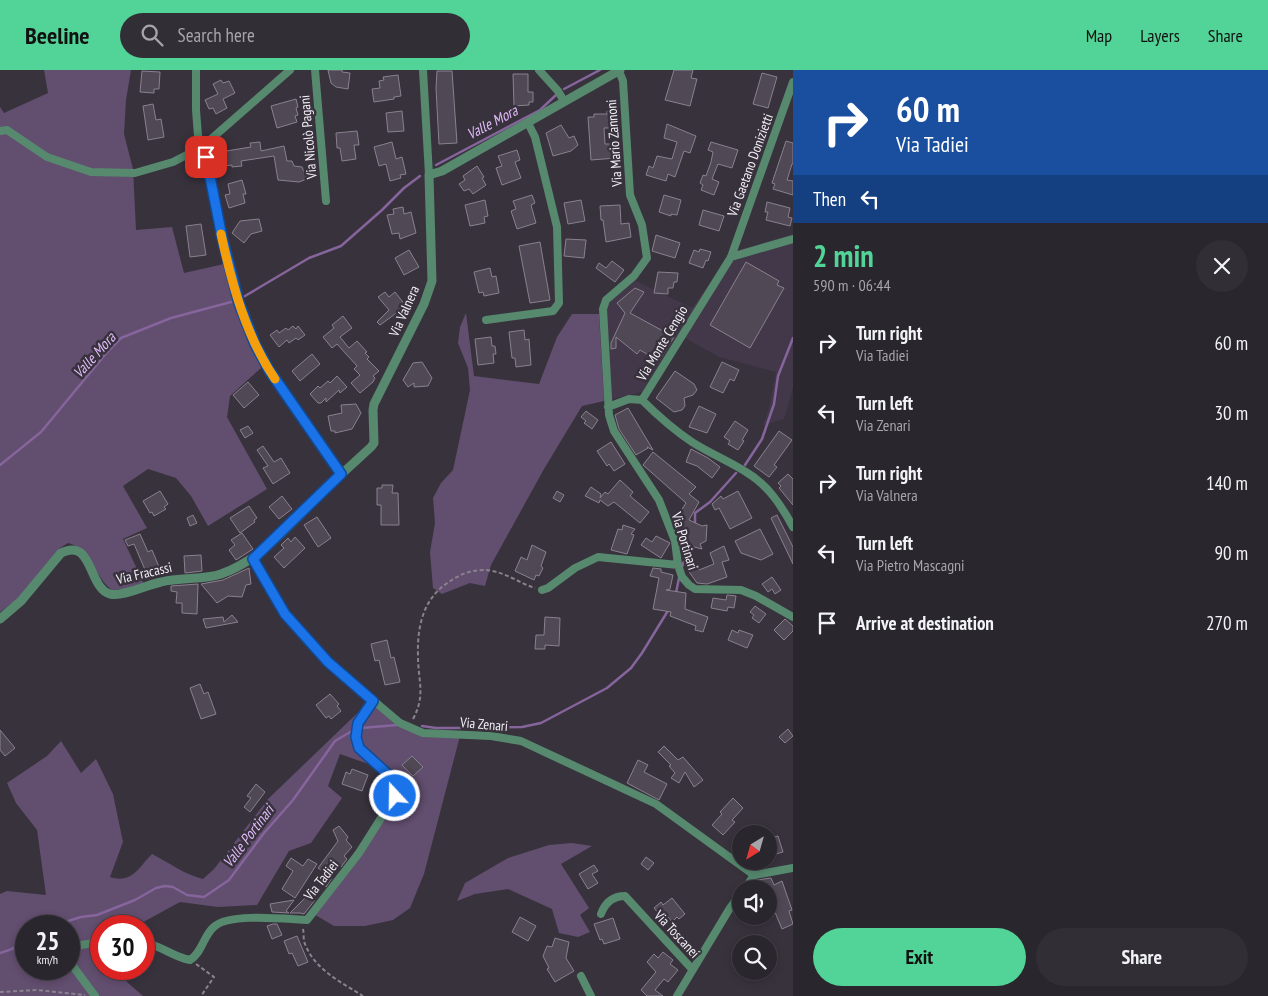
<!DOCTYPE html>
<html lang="en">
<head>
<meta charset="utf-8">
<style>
  body { margin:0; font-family:"PT Sans Narrow",sans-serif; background:#322e36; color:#f1f3f6; height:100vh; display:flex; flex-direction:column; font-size:19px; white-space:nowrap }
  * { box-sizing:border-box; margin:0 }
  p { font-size:16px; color:#a5a5aa }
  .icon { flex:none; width:28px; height:28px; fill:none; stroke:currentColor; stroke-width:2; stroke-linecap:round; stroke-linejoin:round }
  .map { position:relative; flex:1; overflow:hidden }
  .sheet { display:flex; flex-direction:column; background:#2a262e; width:475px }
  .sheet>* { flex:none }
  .guide { background:#1a4fa0; color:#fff; overflow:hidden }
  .needle { width:32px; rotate:217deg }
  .tools { position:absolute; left:732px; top:755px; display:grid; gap:10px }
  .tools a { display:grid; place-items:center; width:45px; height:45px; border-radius:50%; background:#2a262e; box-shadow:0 2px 8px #0003,0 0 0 1px #46434a; font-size:25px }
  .speed { position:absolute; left:15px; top:845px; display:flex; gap:10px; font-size:25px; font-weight:700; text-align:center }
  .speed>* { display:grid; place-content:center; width:65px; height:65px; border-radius:50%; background:#2a262e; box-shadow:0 2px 8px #0003,0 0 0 1px #46434a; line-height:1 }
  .speed small { font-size:12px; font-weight:400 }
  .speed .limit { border:8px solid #d22; background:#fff; color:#111 }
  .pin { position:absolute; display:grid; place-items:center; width:42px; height:42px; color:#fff; margin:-21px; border-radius:10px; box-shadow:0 2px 8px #0006 }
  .me { position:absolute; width:55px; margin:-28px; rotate:339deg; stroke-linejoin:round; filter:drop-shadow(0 0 4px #0008) }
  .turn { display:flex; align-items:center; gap:18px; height:105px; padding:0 20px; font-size:22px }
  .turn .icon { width:65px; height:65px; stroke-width:2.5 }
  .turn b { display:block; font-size:35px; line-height:42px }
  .then { display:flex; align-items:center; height:48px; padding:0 20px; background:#0003; gap:10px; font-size:19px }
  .round { display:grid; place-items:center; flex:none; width:52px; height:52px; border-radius:26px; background:#322e36 }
  .headline { display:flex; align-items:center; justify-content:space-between; height:85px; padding:0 20px }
  h1 { font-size:30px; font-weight:800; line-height:38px; color:#52d397 }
  .button { display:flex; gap:10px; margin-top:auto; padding:10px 20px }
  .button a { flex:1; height:58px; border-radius:30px; background:#52d397; color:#111; font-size:20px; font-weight:800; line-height:58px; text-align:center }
  .button a+a { background:#322e36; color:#f1f3f6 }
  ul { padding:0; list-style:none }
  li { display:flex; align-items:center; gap:15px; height:70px; padding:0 20px }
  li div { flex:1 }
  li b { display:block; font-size:19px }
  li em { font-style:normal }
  header { display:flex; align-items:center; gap:30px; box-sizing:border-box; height:70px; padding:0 25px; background:#52d397; color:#111 }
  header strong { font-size:24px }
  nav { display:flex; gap:28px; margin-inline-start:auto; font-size:18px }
  .search { width:350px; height:45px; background:#322e36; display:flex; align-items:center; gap:12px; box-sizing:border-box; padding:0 18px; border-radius:28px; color:#a5a5aa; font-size:19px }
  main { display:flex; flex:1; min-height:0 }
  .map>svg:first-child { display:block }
</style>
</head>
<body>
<header>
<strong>Beeline</strong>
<div class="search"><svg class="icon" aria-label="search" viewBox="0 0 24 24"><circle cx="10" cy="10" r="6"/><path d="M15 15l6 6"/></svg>Search here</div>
<nav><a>Map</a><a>Layers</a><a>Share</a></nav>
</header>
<main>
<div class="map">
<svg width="793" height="926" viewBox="0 0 793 926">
  <rect width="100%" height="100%" fill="#38323d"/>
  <path fill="#423849" d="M 793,164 L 793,318 L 784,349 L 763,355 L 769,338 L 776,302 L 719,287 L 678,264 L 642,322 L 604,331 L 599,244 L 611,226 L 632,209 L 692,238 L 732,182 Z"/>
  <path fill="#624e6f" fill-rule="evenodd" d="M 44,0 L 131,0 L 126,30 L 124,64 L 133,99 L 136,160 L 172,157 L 184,203 L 233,192 L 240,222 L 257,268 L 261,298 L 230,326 L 227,347 L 267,419 L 208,456 L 191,426 L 176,408 L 148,399 L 123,416 L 147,458 L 123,469 L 144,514 L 125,519 L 112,520 C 92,505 95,480 68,473 L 60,478 L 19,528 L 0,542 L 0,37 L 4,43 L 48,23 Z
    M 466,243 L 474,306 L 539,314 L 557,267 L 572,244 L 599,244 L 604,331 L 582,336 L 544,399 L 491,495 L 485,516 L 470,513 L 442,524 L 433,518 L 430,482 L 435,453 L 433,428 L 441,413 L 453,400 L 470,320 L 468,298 L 458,273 L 460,257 Z
    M 372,629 L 399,651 L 425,661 L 460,666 L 424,804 L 410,838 L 393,850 L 365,856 L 334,856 L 312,843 L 384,740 L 390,718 L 381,702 L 374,696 L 340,684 L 328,716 L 342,728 L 311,773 L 289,781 L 257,835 L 218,837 L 180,832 L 136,856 L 101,856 L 101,899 L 120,899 L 127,912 L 143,926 L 0,926 L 0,824 L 7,821 L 46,825 L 37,760 L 16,733 L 7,713 L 47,686 L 61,671 L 81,703 L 96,689 L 113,724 L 123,772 L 110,807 C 132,814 138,798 152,784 C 168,792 185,805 203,809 L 214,799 L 268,729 ZM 26,856 L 69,856 L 69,899 L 26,899 Z
    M 572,773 L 592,776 L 561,794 L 589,838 L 580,845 L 590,862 L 578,867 L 559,863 L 552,839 L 508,819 L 475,824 L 457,831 L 465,813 L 508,788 L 549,775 Z"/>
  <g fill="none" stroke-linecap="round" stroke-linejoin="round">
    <path stroke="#86649c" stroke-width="2.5" d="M 564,19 L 600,0
      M 436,95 L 540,40 L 556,25
      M 245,226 L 309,188 L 341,176 L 382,140 L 404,118 L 420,106
      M 0,395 L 41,362 L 108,281 L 121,268 L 171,248 L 231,232
      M 745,395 L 762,369 L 774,334 L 778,306 L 793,268
      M 695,454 L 695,443 L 710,432 L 736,403
      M 682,497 C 684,485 692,485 694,475
      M 676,523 L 679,508
      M 422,656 L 436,658 L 454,658 L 522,657 L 541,653 L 607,618 L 631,598 L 642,583 L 669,539
      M 361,658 L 397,655
      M 52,856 L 81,847 L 97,845 L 135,830 L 156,818 L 165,816 L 173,817 L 187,825 L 204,827 L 229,810 L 264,763 L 293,730 L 335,671 L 352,661
      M 0,883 L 12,879 L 26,870"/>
  </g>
  <path fill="#504855" stroke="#89818e" d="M 328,0 L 342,0 L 342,2 L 350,3 L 348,19 L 336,17 L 331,13 Z
    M 674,0 L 693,0 L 691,8 L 697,9 L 690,36 L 665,30 Z
    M 142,1 L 160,2 L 159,19 L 154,19 L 154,23 L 140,22 Z
    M 437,1 L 452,1 L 457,73 L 439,74 L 436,18 Z
    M 762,3 L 777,7 L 768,38 L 753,34 Z
    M 513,4 L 528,4 L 528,22 L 533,22 L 533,32 L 529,32 L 529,35 L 514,36 Z
    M 398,5 L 401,26 L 394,27 L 394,29 L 374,32 L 372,19 L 380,18 L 379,11 L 384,10 L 383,7 Z
    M 221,10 L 223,13 L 229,11 L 235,23 L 223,29 L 227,38 L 216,44 L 213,38 L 209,39 L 205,30 L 218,24 L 213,14 Z
    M 296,29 L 298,37 L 296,38 L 298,45 L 295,46 L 297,52 L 277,58 L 271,36 Z
    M 153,34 L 156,50 L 161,49 L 164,67 L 148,70 L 143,36 Z
    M 402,41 L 404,61 L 388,62 L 386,43 Z
    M 607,41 L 614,41 L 614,48 L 611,48 L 611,58 L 604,58 L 605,74 L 614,74 L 616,88 L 591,90 L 588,47 L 594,47 L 594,44 L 607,44 Z
    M 667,54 L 696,66 L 690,83 L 684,81 L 675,107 L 668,104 L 666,111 L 646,105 L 649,96 L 653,98 L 657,86 L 672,89 L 677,72 L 664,68 Z
    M 561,55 L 569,68 L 574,66 L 578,75 L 571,81 L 553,86 L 546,63 Z
    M 357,61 L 359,75 L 354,75 L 356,89 L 342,91 L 340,78 L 337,78 L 336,63 Z
    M 786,71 L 793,73 L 793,94 L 792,94 L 787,110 L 793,111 L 793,125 L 773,119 L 775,114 L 772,113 Z
    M 260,72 L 261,81 L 284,76 L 287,91 L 292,91 L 294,96 L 302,97 L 307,109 L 299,112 L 278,110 L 274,86 L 241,91 L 242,96 L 232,97 L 232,95 L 222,96 L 220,82 L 251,77 L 250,73 Z
    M 392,72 L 396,89 L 402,87 L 406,104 L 400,105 L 401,108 L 390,111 L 386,94 L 379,96 L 374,77 Z
    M 711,72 L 738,80 L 732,98 L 718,94 L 712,109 L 719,112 L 714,125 L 701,120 L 703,115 L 700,113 L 703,105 L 706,106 L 711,92 L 713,82 L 708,80 Z
    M 517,80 L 520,90 L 515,92 L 521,108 L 502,115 L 496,98 L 502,96 L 498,86 Z
    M 477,96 L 484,107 L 482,108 L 486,115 L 473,124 L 469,119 L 464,121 L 459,114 L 465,110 L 463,106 Z
    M 242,110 L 246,124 L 243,124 L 245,133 L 229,138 L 225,125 L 230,124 L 228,114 Z
    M 532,125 L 535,133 L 531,135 L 536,153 L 517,159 L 511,141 L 516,139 L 513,131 Z
    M 664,125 L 681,130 L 677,145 L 671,144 L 671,146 L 659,142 Z
    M 485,130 L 488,146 L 484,147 L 485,153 L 470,156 L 465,135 Z
    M 581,130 L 585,151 L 568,154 L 564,133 Z
    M 767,132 L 790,138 L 788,147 L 792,148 L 790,156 L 766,150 L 768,142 L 765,142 Z
    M 620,135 L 621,154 L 629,153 L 631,167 L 606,172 L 603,150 L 601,150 L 600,136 Z
    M 403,137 L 404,144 L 411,142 L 416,163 L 400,169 L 399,163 L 392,164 L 387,145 L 394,144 L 393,139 Z
    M 703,140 L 724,146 L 719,161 L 699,155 Z
    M 259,149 L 262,161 L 251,164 L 244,173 L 232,163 L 240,151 Z
    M 201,154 L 206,185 L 190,187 L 186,156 Z
    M 656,165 L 680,173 L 675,188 L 652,181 Z
    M 566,169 L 586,170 L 584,188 L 564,186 Z
    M 540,172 L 550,230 L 530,233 L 519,176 Z
    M 700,179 L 711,182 L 708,191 L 706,190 L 703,198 L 689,193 L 694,180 L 699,182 Z
    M 409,180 L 419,197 L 404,205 L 395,188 Z
    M 612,191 L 624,200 L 615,212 L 596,198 L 599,193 L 606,198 Z
    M 746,192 L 779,211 L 777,215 L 784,218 L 750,278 L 710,255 Z
    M 490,198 L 492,207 L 496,206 L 499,223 L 484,226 L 483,222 L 479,223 L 474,202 Z
    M 658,202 L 678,203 L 677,212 L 674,212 L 673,218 L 668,218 L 668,224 L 654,223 Z
    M 635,218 L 644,222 L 630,243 L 674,267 L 659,291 L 640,280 L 637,284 L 616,267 L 616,278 L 611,279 L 611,273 L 625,243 L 617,233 Z
    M 385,222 L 389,227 L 395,222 L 406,236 L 380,255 L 377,252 L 389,240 L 378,227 Z
    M 343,246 L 352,258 L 340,267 L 349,278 L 357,271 L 367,282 L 365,283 L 369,287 L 367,289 L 379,301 L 373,306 L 375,308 L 373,312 L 360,323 L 351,313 L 360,305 L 354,299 L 357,296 L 337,274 L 332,278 L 323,267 L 334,258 L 332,255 Z
    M 293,256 L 296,259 L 298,256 L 305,265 L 298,270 L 296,268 L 289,273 L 287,270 L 279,277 L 270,265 L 277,260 L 279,263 L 286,258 L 288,260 Z
    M 524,260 L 525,270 L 529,269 L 531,295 L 516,297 L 515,288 L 512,288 L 509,262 Z
    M 491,267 L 492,276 L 495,276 L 496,284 L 493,284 L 494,293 L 478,295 L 475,269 Z
    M 312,284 L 320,294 L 300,311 L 292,301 Z
    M 422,292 L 432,308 L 428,316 L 414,317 L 414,313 L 408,317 L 403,310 L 413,293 Z
    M 722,292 L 739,300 L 734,311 L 730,309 L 723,323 L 710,317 Z
    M 675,301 L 694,314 L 697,320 L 693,325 L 684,328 L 685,336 L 682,340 L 674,342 L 656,328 Z
    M 337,306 L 347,317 L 340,323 L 339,320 L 326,332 L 326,328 L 321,333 L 318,333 L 310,324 L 318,316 L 320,318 L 328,311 L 330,313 Z
    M 248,312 L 259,325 L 244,338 L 233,325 Z
    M 356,334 L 361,343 L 352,359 L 335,363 L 335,361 L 331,361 L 328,346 L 342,343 L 341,335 Z
    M 699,336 L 716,344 L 707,363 L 689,357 Z
    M 628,338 L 653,380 L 647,377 L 648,378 L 636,385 L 619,359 L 615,345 Z
    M 586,341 L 598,350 L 592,359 L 584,353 L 586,351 L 581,347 Z
    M 735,351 L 748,360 L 742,370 L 744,371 L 738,380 L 728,374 L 730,371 L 724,367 Z
    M 248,356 L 253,363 L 245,368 L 240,360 Z
    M 779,361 L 792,370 L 774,395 L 777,397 L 769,407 L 754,396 Z
    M 611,372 L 625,394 L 614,401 L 609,394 L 607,396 L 597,381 Z
    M 263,376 L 274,392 L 281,388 L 290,403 L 273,414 L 263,398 L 268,396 L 257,380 Z
    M 691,379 L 708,388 L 720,397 L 712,408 L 697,396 L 686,392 Z
    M 653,382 L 696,417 L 689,424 L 699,432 L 689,450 L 702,456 L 707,455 L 706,471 L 700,474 L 702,479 L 690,476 L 686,483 L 682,481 L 680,469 L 682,463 L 676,458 L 674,452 L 686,433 L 643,395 Z
    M 788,404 L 793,409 L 793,435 L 779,418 L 781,416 L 778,413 Z
    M 620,410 L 633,422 L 630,426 L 649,442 L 640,453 L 614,432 L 608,436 L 600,430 L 599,433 L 585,426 L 591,417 L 601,424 L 600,428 L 605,422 L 608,424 Z
    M 382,415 L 393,415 L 392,423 L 398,423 L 399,455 L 381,455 L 381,435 L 377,435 L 377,418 L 382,418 Z
    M 160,421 L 168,434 L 164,437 L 166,439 L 154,446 L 152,442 L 150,443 L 143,431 Z
    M 557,421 L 564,425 L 560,432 L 553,428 Z
    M 738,421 L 752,448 L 730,459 L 719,438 L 715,440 L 712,434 L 721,426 L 723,429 Z
    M 282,426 L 292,439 L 279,449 L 269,437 Z
    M 249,436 L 257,448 L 254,450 L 255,452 L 240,463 L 230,448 Z
    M 193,445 L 197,453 L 190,456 L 187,448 Z
    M 777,445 L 793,477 L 793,494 L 771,448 Z
    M 317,447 L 331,468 L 318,477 L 304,455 Z
    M 623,455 L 635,459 L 631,464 L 634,465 L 627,484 L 611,480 L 618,459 L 622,460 Z
    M 760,459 L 773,484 L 761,490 L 741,483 L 735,471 Z
    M 242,463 L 253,479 L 236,490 L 229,480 L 235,475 L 231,470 Z
    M 140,464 L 148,482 L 152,480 L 162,504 L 149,509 L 134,474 L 128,476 L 125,470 Z
    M 656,466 L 670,473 L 661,488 L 641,475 L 646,468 L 652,472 Z
    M 295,467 L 305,478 L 284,498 L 274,487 L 284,478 L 281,475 L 288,468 L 291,472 Z
    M 532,475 L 546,482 L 541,496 L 543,498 L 539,506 L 536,505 L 534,510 L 515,501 L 521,487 L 527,490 Z
    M 724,476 L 729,490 L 722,492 L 727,507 L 707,514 L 697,513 L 687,499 L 698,495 L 699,500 L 714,494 L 710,483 Z
    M 201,485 L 202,501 L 185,503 L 184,486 Z
    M 249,498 L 251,514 L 246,515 L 242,527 L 228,526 L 217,533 L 201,514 L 223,510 Z
    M 653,498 L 661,499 L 661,502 L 673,505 L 670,519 L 666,520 L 686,523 L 685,539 L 708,547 L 703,562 L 695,560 L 696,556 L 670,546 L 671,542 L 653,539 L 659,508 L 650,506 Z
    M 772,507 L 781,520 L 775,524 L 772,519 L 768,522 L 762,514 Z
    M 198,514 L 197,544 L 182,543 L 182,533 L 176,533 L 177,522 L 171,521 L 171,516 Z
    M 727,525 L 736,526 L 734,538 L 728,537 L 727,541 L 711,538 L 713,528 L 726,530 Z
    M 755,536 L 766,544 L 759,553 L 752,548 L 754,545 L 750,542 Z
    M 232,545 L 238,552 L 206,558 L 203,549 L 223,547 L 224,552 Z
    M 545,547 L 560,548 L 559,576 L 545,575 L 545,579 L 535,579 L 536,565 L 544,565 Z
    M 785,549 L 793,556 L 793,561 L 784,570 L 774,560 Z
    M 732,560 L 738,563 L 739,560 L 753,565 L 747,578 L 728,570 Z
    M 387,570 L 391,588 L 394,587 L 400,612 L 385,615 L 379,590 L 375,591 L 371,574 Z
    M 200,614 L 204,624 L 208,622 L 216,644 L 201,649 L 190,618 Z
    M 330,624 L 339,634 L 337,636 L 341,641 L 331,649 L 329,646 L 326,648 L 316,635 Z
    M 788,659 L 793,666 L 785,673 L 779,667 Z
    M 0,660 L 15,678 L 5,686 L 0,680 Z
    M 664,676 L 678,690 L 683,687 L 703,710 L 694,717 L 685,702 L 679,713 L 671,708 L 675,703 L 669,696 L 671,695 L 658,682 Z
    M 412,686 L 423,697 L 413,706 L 402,695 Z
    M 638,690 L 648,695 L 644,702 L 667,714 L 659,730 L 627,713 Z
    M 352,699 L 368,705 L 362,721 L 342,714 L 346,702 L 350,704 Z
    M 256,714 L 265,722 L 250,742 L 244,737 L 251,728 L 247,726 Z
    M 733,728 L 743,738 L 732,750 L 735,752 L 723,765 L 712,755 L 722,744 L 720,742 Z
    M 339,756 L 348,767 L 346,770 L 352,777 L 344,786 L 347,789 L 341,797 L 332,790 L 324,802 L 318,798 L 338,771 L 333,760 Z
    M 778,766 L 783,782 L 769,786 L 770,768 Z
    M 646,787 L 654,793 L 648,800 L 641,794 Z
    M 291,788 L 303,796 L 308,789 L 317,794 L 295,828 L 282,819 L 293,801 L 286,796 Z
    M 594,795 L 598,801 L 592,804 L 598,813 L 588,819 L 579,804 Z
    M 328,804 L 332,808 L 326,817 L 321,812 Z
    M 771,808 L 774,815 L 782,811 L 792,840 L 789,841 L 793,854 L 782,859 L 769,828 L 769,819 L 759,819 L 756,812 L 757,810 Z
    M 308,825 L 315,830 L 304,844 L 300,843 L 290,843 Z
    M 672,828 L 685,844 L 679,849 L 677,847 L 672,852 L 668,847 L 664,850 L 654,838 L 661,832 L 663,835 Z
    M 294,830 L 286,841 L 289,843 L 272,842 L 270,834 Z
    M 520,847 L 536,856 L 528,871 L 512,862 Z
    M 613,848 L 620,869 L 604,874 L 602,869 L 600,870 L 594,854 Z
    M 273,854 L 277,854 L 282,865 L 272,869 L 267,856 Z
    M 297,866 L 308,892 L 298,896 L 292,883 L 289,884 L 284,871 Z
    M 555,868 L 569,872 L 566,888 L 574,901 L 555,912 L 547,899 L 549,898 L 543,886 L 547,876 L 552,877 Z
    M 663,882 L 673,890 L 670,894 L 678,900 L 668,912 L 664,909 L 655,920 L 663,926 L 647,926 L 641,920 L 656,902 L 647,892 L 654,884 L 658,888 Z"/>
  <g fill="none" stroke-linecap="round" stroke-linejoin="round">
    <path stroke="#89838d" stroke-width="2" stroke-dasharray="4 2.5" stroke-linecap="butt" d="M 413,649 C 426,625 418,611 418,586 C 417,557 423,528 449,512 C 460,504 471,500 484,500 C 502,500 519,513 535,518
      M 303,859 C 304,863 303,870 305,874 C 315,900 341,912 363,926
      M 23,892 L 26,892
      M 196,894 L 214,907 L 201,926
      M 0,922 L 37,920 L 85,925"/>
    <path stroke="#56896e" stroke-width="8" d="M 196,0 L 196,40 L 198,66 L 206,87 L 222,167 L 239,233 L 255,274 L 269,300 L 341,404
      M 315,0 L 326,131
      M 423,0 L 429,105
      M 539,0 L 558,21 L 564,31
      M 619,1 L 623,11 L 630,125 L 642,155 L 647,188 L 634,206 L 606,230 L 603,239 L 609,345 L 614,361 L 659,430 L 675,471 L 678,495 L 682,507 L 689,515 L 695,519 L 741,520 L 756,526 L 793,547
      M 793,12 L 731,187 L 642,330 C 657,345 674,360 692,372 C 709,383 729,391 746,402 C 768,415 781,435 793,457
      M 0,61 L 7,60 L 47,87 L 91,102 L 135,103 L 173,92 L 202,77 L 290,0
      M 731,187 L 793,169
      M 486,250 L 553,241 L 559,233 L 557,157 L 535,67 L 528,53
      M 608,337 L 629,329 L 642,330
      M 253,489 L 285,544 L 328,592 L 400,653 L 423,663 L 491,666 L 521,671 L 656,734 L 754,805
      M 542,520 L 548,518 L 575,498 L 598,487 L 678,495
      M 754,805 L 793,798
      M 745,819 L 754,805
      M 601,844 C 605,833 613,826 625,826 L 692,899
      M 144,873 C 161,875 173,887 190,890 C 203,882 203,865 215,856 C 230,843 285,849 307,850 L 359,783 L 395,726 L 392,708 L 359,678 L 356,667 L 358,653 L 373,631
      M 69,880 L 74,876 L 101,872
      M 69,891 L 95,926
      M 581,906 L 591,926
      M 677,926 L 730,838 L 741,823"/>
    <path stroke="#56896e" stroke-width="9" d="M 0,549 L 21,531 L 61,483 C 93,467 88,518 110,524 C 123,527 147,515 161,512 C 180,507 204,510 221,504 C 259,491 288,457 316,429 C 334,411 352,394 371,377 L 374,373 L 373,340 L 374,334 L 424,234 L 432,211 L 429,105 L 442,101 L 620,0"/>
  </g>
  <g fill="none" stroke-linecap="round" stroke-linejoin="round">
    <g stroke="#114b97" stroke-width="12">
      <path id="route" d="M 206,87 L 222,167 L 239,233 L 255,274 L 269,300 L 341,404 L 253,489 L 285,544 L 328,592 L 373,631 L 358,653 L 356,667 L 359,678 L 392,708 L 395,726"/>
    </g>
    <use href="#route" stroke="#1a73e8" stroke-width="9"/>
    <path stroke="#f59e0b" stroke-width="9" d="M 221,164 C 232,215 246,266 275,309"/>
  </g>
  <g text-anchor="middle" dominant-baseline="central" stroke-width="5" stroke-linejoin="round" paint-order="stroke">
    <g font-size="14" fill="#f4eff7" stroke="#38323d">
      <text transform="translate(308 67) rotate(-95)">Via Nicolò Pagani</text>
      <text transform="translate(614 73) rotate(-94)">Via Mario Zannoni</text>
      <text transform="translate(750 95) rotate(-70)">Via Gaetano Donizietti</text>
      <text transform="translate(404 241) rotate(-66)">Via Valnera</text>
      <text transform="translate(662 273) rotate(-59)">Via Monte Cengio</text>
      <text transform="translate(685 471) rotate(73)">Via Portinari</text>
      <text transform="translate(144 503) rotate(-13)">Via Fracassi</text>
      <text transform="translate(484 654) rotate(5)">Via Zenari</text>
      <text transform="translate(321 810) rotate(-52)">Via Tadiei</text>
      <text transform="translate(677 864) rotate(47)">Via Toscanei</text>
    </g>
    <g font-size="15" font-style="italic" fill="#e2bbfc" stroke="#38323d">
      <text transform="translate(492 52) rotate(-28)">Valle Mora</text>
      <text transform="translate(94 285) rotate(-48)">Valle Mora</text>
      <text transform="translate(248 766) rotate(-53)">Valle Portinari</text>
    </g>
  </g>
</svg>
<div class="tools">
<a><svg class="needle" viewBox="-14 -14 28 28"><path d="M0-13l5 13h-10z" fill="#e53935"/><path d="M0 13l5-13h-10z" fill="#a5a5aa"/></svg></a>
<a><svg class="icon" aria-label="sound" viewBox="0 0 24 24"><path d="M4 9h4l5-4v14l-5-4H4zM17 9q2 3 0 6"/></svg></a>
<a><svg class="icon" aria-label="search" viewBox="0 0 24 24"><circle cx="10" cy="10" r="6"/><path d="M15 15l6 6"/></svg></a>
</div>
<div class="speed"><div>25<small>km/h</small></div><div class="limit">30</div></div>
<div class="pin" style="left:206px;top:87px;background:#d93025"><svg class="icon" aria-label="arrive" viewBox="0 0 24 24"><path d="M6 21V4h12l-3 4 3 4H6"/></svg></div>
<svg class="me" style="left:395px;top:726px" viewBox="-20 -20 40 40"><circle r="17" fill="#1a73e8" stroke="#fff" stroke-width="3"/><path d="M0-11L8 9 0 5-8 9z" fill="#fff"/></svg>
</div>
<section class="sheet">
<div class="guide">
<div class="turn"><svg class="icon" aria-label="right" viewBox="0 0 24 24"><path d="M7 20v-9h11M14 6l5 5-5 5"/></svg><div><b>60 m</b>Via Tadiei</div></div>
<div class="then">Then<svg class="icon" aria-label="left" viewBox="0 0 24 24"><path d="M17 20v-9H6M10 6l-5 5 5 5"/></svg></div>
</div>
<div class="headline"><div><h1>2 min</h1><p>590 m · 06:44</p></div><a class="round"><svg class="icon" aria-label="close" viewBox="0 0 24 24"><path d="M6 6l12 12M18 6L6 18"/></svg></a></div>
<ul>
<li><svg class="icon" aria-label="right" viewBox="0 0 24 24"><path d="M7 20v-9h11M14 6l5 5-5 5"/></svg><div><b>Turn right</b><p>Via Tadiei</p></div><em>60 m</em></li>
<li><svg class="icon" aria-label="left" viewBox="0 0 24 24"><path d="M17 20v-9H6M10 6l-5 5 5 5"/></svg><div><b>Turn left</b><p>Via Zenari</p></div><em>30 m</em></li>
<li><svg class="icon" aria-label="right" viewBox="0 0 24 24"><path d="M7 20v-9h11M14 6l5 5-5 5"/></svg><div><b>Turn right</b><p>Via Valnera</p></div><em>140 m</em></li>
<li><svg class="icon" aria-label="left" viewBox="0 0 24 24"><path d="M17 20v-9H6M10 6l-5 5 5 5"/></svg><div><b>Turn left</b><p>Via Pietro Mascagni</p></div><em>90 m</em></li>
<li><svg class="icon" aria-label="arrive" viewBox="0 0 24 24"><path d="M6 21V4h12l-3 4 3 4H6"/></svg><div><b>Arrive at destination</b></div><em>270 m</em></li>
</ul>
<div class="button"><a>Exit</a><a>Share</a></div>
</section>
</main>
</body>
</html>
